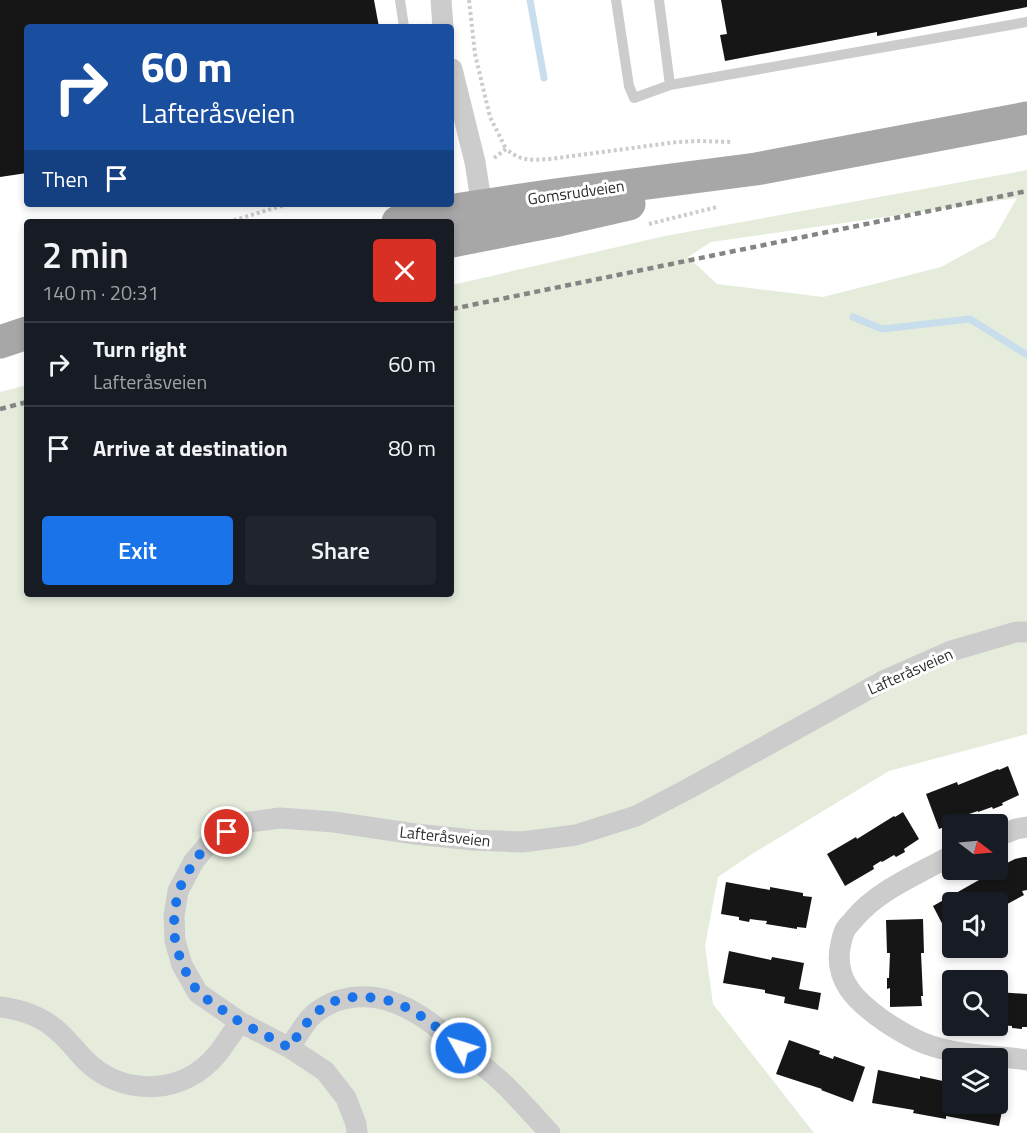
<!DOCTYPE html>
<html lang="en">
<head>
<meta charset="utf-8">
<style>
  body { margin:0; font-family:"Titillium Web",sans-serif; background:#20242c; color:#f1f3f6; height:100vh; display:flex; flex-direction:column; font-size:22px; white-space:nowrap }
  * { box-sizing:border-box; margin:0 }
  p { font-size:20px; color:#9ea1a6 }
  .icon { flex:none; width:33px; height:33px; fill:none; stroke:currentColor; stroke-width:2; stroke-linecap:round; stroke-linejoin:round }
  .map { position:relative; flex:1; overflow:hidden }
  .sheet { position:absolute; left:24px; top:219px; width:430px; height:378px; display:flex; flex-direction:column; background:#171b24; border-radius:6px; box-shadow:0 3px 9px #0003 }
  .sheet>* { flex:none }
  .banner { position:absolute; left:24px; top:24px; width:430px; height:183px; border-radius:6px; box-shadow:0 3px 9px #0003; background:#1a4fa0; color:#fff; overflow:hidden }
  .needle { width:39px; rotate:106deg }
  .buttons { position:absolute; left:942px; top:814px; display:grid; gap:12px }
  .buttons a { display:grid; place-items:center; width:66px; height:66px; border-radius:6px; background:#171b24; box-shadow:0 3px 9px #0003; font-size:30px }
  .pin { position:absolute; display:grid; place-items:center; width:51px; height:51px; color:#fff; margin:-26px; border:3px solid #fff; border-radius:50%; box-shadow:0 2px 6px #0007 }
  .me { position:absolute; width:66px; margin:-33px; rotate:309deg; stroke-linejoin:round; filter:drop-shadow(0 0 4px #0008) }
  .turn { display:flex; align-items:center; gap:21px; height:126px; padding:0 18px; font-size:27px }
  .turn .icon { width:78px; height:78px; stroke-width:2.5 }
  .turn b { display:block; font-size:42px; line-height:51px }
  .then { display:flex; align-items:center; height:57px; padding:0 18px; background:#0003; gap:12px; font-size:22px }
  .round { display:grid; place-items:center; flex:none; width:63px; height:63px; border-radius:6px; background:#20242c }
  .headline { display:flex; align-items:center; justify-content:space-between; height:102px; padding:0 18px }
  h1 { font-size:36px; font-weight:600; line-height:45px }
  .primary-button { display:flex; gap:12px; margin-top:auto; padding:12px 18px }
  .primary-button a { flex:1; height:69px; border-radius:6px; background:#1a73e8; color:#fff; font-size:24px; font-weight:600; line-height:69px; text-align:center }
  .primary-button a+a { background:#20242c; color:#f1f3f6 }
  ul { padding:0; list-style:none }
  li { display:flex; align-items:center; gap:18px; height:84px; padding:0 18px; border-top:2px solid #363941 }
  li div { flex:1 }
  li b { display:block; font-size:22px }
  li em { font-style:normal }
  .map>svg:first-child { display:block }
</style>
</head>
<body>
<div class="map">
<svg width="1027" height="1133" viewBox="0 0 1027 1133">
  <rect width="100%" height="100%" fill="#fff"/>
  <path fill="#e5ecdc" fill-rule="evenodd" d="M 1027,170 L 1027,734 L 889,771 L 752,854 L 718,877 L 705,946 L 713,1004 L 814,1133 L 0,1133 L 0,392 L 27,385 L 27,594 L 452,594 L 452,285 L 665,236 ZM 1017,198 L 994,238 L 941,267 L 823,297 L 717,284 L 688,257 L 711,242 Z"/>
  <g fill="none" stroke-linecap="round" stroke-linejoin="round">
    <path stroke="#c8deec" stroke-width="7" d="M 530,0 L 544,78
      M 853,317 L 882,329 L 970,319 L 1027,355"/>
  </g>
  <path fill="#161616" d="M 0,0 L 374,0 L 379,27 L 27,27 L 27,173 L 0,177 Z
    M 721,0 L 1027,0 L 1027,7 L 877,36 L 877,32 L 725,61 L 720,35 L 727,34 Z
    M 1008,766 L 1019,795 L 1002,803 L 1003,805 L 993,809 L 992,807 L 978,812 L 978,811 L 969,814 L 970,817 L 939,829 L 926,794 L 957,782 L 958,785 L 998,769 L 999,770 Z
    M 903,812 L 919,839 L 904,849 L 905,852 L 896,857 L 894,855 L 882,862 L 881,861 L 873,866 L 874,869 L 845,886 L 827,854 L 856,837 L 857,839 L 894,816 L 895,817 Z
    M 1024,857 L 1027,857 L 1027,890 L 1022,891 L 1024,895 L 998,909 L 998,903 L 952,903 L 952,930 L 947,933 L 933,906 L 979,880 L 977,878 L 992,870 L 998,870 L 998,867 L 1007,862 L 1007,863 L 1015,859 Z
    M 726,882 L 770,890 L 770,887 L 803,893 L 803,896 L 812,897 L 806,928 L 797,927 L 797,929 L 766,924 L 767,921 L 757,920 L 750,919 L 749,922 L 739,920 L 739,917 L 721,914 Z
    M 923,919 L 924,953 L 921,953 L 923,996 L 921,996 L 922,1006 L 890,1007 L 890,988 L 887,989 L 887,978 L 889,978 L 890,953 L 887,953 L 886,920 Z
    M 729,951 L 771,960 L 772,957 L 804,963 L 799,989 L 821,993 L 818,1010 L 784,1003 L 785,997 L 765,993 L 765,990 L 723,983 Z
    M 998,992 L 1027,994 L 1027,1027 L 1022,1027 L 1022,1029 L 1012,1028 L 1012,1026 L 998,1025 Z
    M 789,1040 L 820,1051 L 819,1054 L 833,1059 L 834,1056 L 865,1067 L 853,1102 L 821,1090 L 822,1089 L 776,1074 Z
    M 878,1070 L 920,1079 L 920,1076 L 952,1083 L 952,1104 L 998,1104 L 998,1095 L 1005,1096 L 999,1126 L 946,1116 L 946,1119 L 913,1113 L 914,1110 L 872,1103 Z"/>
  <g fill="none" stroke-linecap="round" stroke-linejoin="round">
    <path stroke="#ccc" stroke-width="4" stroke-dasharray="3 3" stroke-linecap="butt" d="M 469,0 L 475,54 L 490,117 L 506,149
      M 494,158 L 506,149 C 522,162 531,160 550,159 L 677,142 L 699,141 L 732,142
      M 228,222 L 288,204
      M 649,224 L 717,207"/>
    <path stroke="#ccc" stroke-width="10" d="M 400,0 L 404,27
      M 616,0 L 629,86 L 634,98 L 670,85 L 1027,22
      M 659,0 L 670,85"/>
    <path stroke="#ccc" stroke-width="21" d="M 441,0 L 443,27
      M 452,69 L 475,162 L 482,207 L 479,217
      M 998,836 L 1016,829 L 1027,827
      M 952,855 C 919,874 879,889 854,919 C 851,923 847,926 845,930 C 843,934 842,939 841,943 C 832,980 857,1002 884,1021 C 899,1031 915,1041 932,1046 C 963,1056 995,1055 1027,1060
      M 0,1007 C 24,1010 44,1017 61,1034 C 70,1042 77,1052 86,1061 C 120,1094 175,1096 210,1062 C 222,1051 230,1035 240,1022
      M 290,1048 C 297,1036 304,1023 314,1014 C 338,994 372,992 400,1005 C 424,1015 445,1034 464,1050 C 478,1062 493,1073 506,1086 C 521,1101 535,1117 550,1133
      M 357,1133 L 356,1124 L 346,1098 L 325,1071 L 290,1048 L 240,1022 L 198,993 L 182,965 L 175,941 L 174,916 L 178,891 L 194,861 L 211,841 L 243,823 L 280,818 L 334,822 L 415,834 L 473,840 L 522,842 L 576,835 L 636,816 L 686,790 L 885,680 L 951,651 L 1016,632 L 1027,632"/>
    <path stroke="#a7a7a7" stroke-width="33" d="M 398,222 L 448,211 L 555,195 L 756,169 L 1027,118
      M 452,241 L 559,220 L 629,204
      M 0,342 L 27,333"/>
    <path stroke="#848484" stroke-width="4.5" stroke-dasharray="6 4.5" stroke-linecap="butt" d="M 452,309 L 1027,191
      M 0,409 L 27,402"/>
  </g>
  <g fill="none" stroke-linecap="round" stroke-linejoin="round">
    <path stroke="#1a73e8" stroke-width="10" stroke-dasharray="0 18" d="M 227,832 L 211,841 L 194,861 L 178,891 L 174,916 L 175,941 L 182,965 L 198,993 L 240,1022 L 290,1048 C 311,1012 330,992 374,998 C 383,999 392,1001 401,1005 C 423,1015 443,1032 461,1048"/>
  </g>
  <g text-anchor="middle" dominant-baseline="central" stroke-width="6" stroke-linejoin="round" paint-order="stroke">
    <g font-size="16" fill="#2f2f2f" stroke="#fff">
      <text transform="translate(576 192) rotate(-8)">Gomsrudveien</text>
      <text transform="translate(910 671) rotate(-24)">Lafteråsveien</text>
      <text transform="translate(445 836) rotate(6)">Lafteråsveien</text>
    </g>
  </g>
</svg>
<div class="buttons">
<a><svg class="needle" viewBox="-14 -14 28 28"><path d="M0-13l5 13h-10z" fill="#e53935"/><path d="M0 13l5-13h-10z" fill="#9ea1a6"/></svg></a>
<a><svg class="icon" aria-label="sound" viewBox="0 0 24 24"><path d="M4 9h4l5-4v14l-5-4H4zM17 9q2 3 0 6"/></svg></a>
<a><svg class="icon" aria-label="search" viewBox="0 0 24 24"><circle cx="10" cy="10" r="6"/><path d="M15 15l6 6"/></svg></a>
<a><svg class="icon" aria-label="layers" viewBox="0 0 24 24"><path d="M12 4l9 5-9 5-9-5zM3 14l9 5 9-5"/></svg></a>
</div>
<div class="pin" style="left:227px;top:832px;background:#d93025"><svg class="icon" aria-label="arrive" viewBox="0 0 24 24"><path d="M6 21V4h12l-3 4 3 4H6"/></svg></div>
<svg class="me" style="left:461px;top:1048px" viewBox="-20 -20 40 40"><circle r="17" fill="#1a73e8" stroke="#fff" stroke-width="3"/><path d="M0-11L8 9 0 5-8 9z" fill="#fff"/></svg>
<div class="banner">
<div class="turn"><svg class="icon" aria-label="right" viewBox="0 0 24 24"><path d="M7 20v-9h11M14 6l5 5-5 5"/></svg><div><b>60 m</b>Lafteråsveien</div></div>
<div class="then">Then<svg class="icon" aria-label="arrive" viewBox="0 0 24 24"><path d="M6 21V4h12l-3 4 3 4H6"/></svg></div>
</div>
<section class="sheet">
<div class="headline"><div><h1>2 min</h1><p>140 m · 20:31</p></div><a class="round" style="background:#d93025;color:#fff"><svg class="icon" aria-label="close" viewBox="0 0 24 24"><path d="M6 6l12 12M18 6L6 18"/></svg></a></div>
<ul>
<li><svg class="icon" aria-label="right" viewBox="0 0 24 24"><path d="M7 20v-9h11M14 6l5 5-5 5"/></svg><div><b>Turn right</b><p>Lafteråsveien</p></div><em>60 m</em></li>
<li><svg class="icon" aria-label="arrive" viewBox="0 0 24 24"><path d="M6 21V4h12l-3 4 3 4H6"/></svg><div><b>Arrive at destination</b></div><em>80 m</em></li>
</ul>
<div class="primary-button"><a>Exit</a><a>Share</a></div>
</section>
</div>
</body>
</html>
